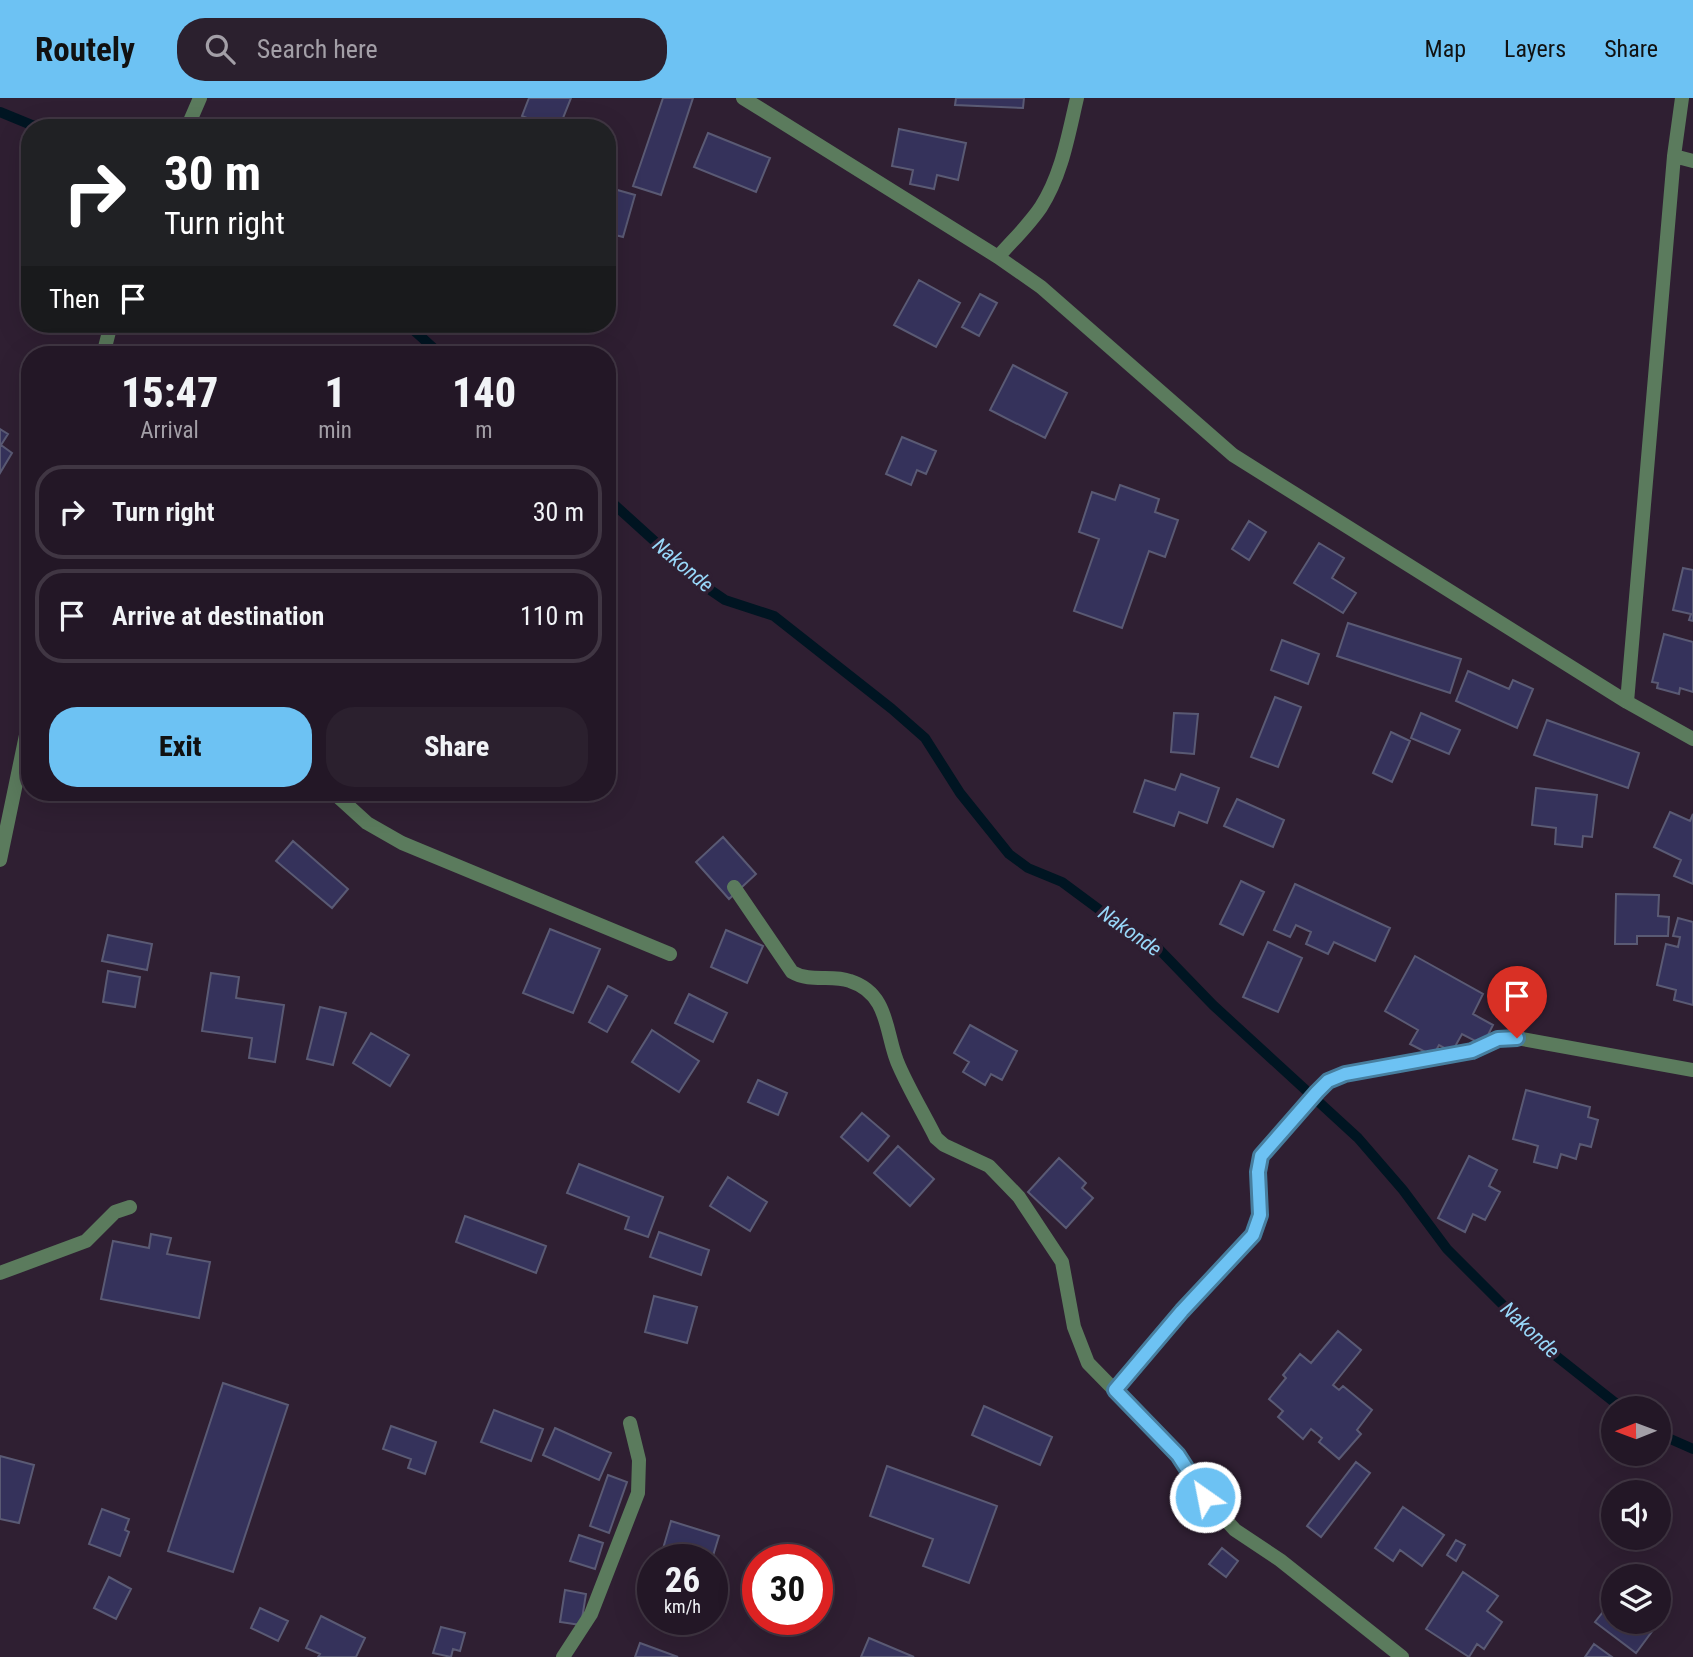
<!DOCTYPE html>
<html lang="en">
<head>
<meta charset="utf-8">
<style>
  body { margin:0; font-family:"Roboto Condensed",sans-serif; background:#2b202e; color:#f1f3f6; height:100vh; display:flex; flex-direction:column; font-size:26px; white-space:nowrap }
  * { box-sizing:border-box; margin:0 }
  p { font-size:23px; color:#a39fa7 }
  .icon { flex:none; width:38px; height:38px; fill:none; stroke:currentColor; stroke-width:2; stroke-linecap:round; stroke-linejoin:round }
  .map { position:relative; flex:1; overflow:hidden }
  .drawer { position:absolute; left:21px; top:248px; width:595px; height:455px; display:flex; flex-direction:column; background:#231726; border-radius:28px; box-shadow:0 7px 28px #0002,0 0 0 2px #403643 }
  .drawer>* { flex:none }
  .banner { position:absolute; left:21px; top:21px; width:595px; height:214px; border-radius:28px; box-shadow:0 7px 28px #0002,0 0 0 2px #403643; background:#202124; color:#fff; overflow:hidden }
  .needle { width:46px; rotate:269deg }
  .tools { position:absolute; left:1601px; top:1298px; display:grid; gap:14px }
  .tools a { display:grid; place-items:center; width:70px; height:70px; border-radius:50%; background:#231726; box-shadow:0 7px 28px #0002,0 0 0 2px #403643; font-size:35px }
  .speed { position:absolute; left:637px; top:1446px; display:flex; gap:14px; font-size:35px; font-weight:700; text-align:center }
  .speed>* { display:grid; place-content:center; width:91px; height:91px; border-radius:50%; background:#231726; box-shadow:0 7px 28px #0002,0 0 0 2px #403643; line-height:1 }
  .speed small { font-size:18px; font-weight:400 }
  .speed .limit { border:10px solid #d22; background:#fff; color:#111 }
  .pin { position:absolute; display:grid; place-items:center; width:60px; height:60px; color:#fff; margin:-72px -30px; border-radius:50% 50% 50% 0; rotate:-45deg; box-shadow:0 0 7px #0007 }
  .pin .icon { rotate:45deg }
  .me { position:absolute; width:77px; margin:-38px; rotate:327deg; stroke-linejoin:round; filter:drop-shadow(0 0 5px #0008) }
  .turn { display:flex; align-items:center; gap:24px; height:147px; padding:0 28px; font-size:32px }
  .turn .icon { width:91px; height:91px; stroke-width:2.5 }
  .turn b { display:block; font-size:49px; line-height:60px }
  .then { display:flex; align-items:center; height:66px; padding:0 28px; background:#0003; gap:14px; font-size:26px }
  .eta { display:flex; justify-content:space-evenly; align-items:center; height:119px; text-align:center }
  .eta b { font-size:42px; font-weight:800; line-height:49px }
  .primary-button { display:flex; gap:14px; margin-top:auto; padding:14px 28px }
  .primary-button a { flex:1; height:80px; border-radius:28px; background:#6dc2f3; color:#111; font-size:28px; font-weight:800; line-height:80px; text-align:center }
  .primary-button a+a { background:#2b202e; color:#f1f3f6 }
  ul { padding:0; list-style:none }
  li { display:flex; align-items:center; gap:21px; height:94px; margin:0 14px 10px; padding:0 14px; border:4px solid #403643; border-radius:28px }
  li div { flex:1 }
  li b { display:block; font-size:26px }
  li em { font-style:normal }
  header { display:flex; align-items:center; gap:42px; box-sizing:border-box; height:98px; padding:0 35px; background:#6dc2f3; color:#111 }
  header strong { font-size:33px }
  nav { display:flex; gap:38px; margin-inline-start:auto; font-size:24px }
  .search { width:490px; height:63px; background:#2b202e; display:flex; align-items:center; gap:18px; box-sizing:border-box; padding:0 24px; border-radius:28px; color:#a39fa7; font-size:26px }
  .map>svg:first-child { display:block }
</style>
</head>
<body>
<header>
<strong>Routely</strong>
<div class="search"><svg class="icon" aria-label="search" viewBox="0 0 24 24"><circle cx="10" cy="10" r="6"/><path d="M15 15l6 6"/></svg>Search here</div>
<nav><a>Map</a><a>Layers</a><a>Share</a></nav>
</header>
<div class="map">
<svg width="1693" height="1559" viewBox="0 0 1693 1559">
  <rect width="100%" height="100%" fill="#2f1f32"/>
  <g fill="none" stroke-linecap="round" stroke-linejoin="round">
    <path stroke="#001522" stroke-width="10" d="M 0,14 L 39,30
      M 407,226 L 441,257
      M 607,400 L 703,487 L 725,502 L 774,518 L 892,611 L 925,640 L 960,695 L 1009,756 L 1028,770 L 1062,784 L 1116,824 L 1152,844 L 1213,907 L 1358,1040 L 1403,1092 L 1447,1151 L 1546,1250 L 1623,1311
      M 1659,1336 L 1693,1351"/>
  </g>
  <path fill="#35325b" stroke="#5a5a74" stroke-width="2" d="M 529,0 L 571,0 L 559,30 L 551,30 L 522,18 Z
    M 663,0 L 693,0 L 661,97 L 633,88 Z
    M 956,0 L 1024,0 L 1023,10 L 955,7 Z
    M 899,31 L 966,45 L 958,82 L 937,77 L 934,91 L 910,86 L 913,72 L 892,68 Z
    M 708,35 L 770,60 L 756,94 L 694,69 Z
    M 607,89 L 635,97 L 623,139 L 607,135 Z
    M 919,182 L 960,205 L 936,249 L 894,227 Z
    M 980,196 L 997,205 L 979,238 L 962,229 Z
    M 1013,267 L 1067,295 L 1045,340 L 990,312 Z
    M 0,331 L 8,336 L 1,347 L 12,355 L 0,375 Z
    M 902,339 L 936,353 L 926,376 L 917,372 L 911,387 L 886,376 Z
    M 1120,387 L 1159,401 L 1155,414 L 1178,422 L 1165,459 L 1149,453 L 1122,530 L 1074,513 L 1099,441 L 1079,434 L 1092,394 L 1115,402 Z
    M 1249,423 L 1266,434 L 1249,462 L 1232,451 Z
    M 1319,445 L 1344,460 L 1332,480 L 1356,495 L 1343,515 L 1294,485 Z
    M 1683,470 L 1693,472 L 1693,523 L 1689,522 L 1691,516 L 1673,512 Z
    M 1348,525 L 1461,561 L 1450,595 L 1337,558 Z
    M 1664,536 L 1693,544 L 1693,594 L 1680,590 L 1679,596 L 1657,590 L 1658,585 L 1652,584 Z
    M 1282,542 L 1319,556 L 1308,586 L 1271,572 Z
    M 1468,573 L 1509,591 L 1513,582 L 1533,591 L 1517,630 L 1456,603 Z
    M 1275,599 L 1301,609 L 1278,669 L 1251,659 Z
    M 1174,615 L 1198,616 L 1194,656 L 1171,654 Z
    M 1421,615 L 1460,632 L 1449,656 L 1411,640 Z
    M 1547,622 L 1639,655 L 1628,690 L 1534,657 Z
    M 1391,634 L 1410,643 L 1392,684 L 1373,675 Z
    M 1181,676 L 1219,690 L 1207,725 L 1179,714 L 1174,728 L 1134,714 L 1145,682 L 1175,692 Z
    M 1536,690 L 1597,697 L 1592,739 L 1583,738 L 1582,749 L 1555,746 L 1556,730 L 1532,727 Z
    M 1237,701 L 1284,722 L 1273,749 L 1224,728 Z
    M 1670,714 L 1690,723 L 1693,716 L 1693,786 L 1674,778 L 1681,762 L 1654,749 Z
    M 723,739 L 756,776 L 729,801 L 696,764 Z
    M 293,743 L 348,791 L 332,810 L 276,763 Z
    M 1241,783 L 1264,794 L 1243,837 L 1220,826 Z
    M 1295,786 L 1390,830 L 1375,863 L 1334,844 L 1328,856 L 1306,846 L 1311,834 L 1296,827 L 1290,839 L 1274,832 Z
    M 1616,796 L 1659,797 L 1658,818 L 1669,819 L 1668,838 L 1637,838 L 1637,846 L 1615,846 Z
    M 1678,820 L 1693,824 L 1693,907 L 1674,902 L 1676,892 L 1657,887 L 1666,846 L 1678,849 L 1680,839 L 1673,838 Z
    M 550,831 L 600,851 L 573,915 L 523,895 Z
    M 726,832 L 763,848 L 747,885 L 711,869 Z
    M 108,837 L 152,846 L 147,872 L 102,863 Z
    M 1268,844 L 1302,860 L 1278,914 L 1243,899 Z
    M 1415,858 L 1483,896 L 1473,916 L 1493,927 L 1483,947 L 1462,936 L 1452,954 L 1439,947 L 1433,958 L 1410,946 L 1418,932 L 1385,913 Z
    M 108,873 L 140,879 L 135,909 L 103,904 Z
    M 211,875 L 239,879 L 236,900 L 284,907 L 275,964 L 249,960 L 252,940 L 202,933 Z
    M 608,888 L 627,898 L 607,934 L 589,924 Z
    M 689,896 L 727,915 L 713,944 L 675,925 Z
    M 320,909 L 346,915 L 333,967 L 307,961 Z
    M 970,927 L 1017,953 L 1002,982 L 991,976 L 985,987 L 963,974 L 969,964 L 954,955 Z
    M 652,932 L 699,963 L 679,994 L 632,964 Z
    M 371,935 L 409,957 L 390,988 L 353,965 Z
    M 758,982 L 787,995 L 778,1017 L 748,1004 Z
    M 1526,992 L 1590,1009 L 1588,1019 L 1598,1022 L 1591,1049 L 1580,1046 L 1576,1061 L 1561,1056 L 1557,1070 L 1534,1064 L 1538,1048 L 1513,1041 Z
    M 862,1015 L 889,1038 L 868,1063 L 841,1039 Z
    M 898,1048 L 934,1081 L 910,1108 L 874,1075 Z
    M 1469,1058 L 1497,1072 L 1489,1088 L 1500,1094 L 1485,1122 L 1473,1116 L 1465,1134 L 1438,1120 Z
    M 1059,1060 L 1086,1085 L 1082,1090 L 1093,1100 L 1066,1130 L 1028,1094 Z
    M 579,1066 L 663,1099 L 648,1139 L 625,1131 L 629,1119 L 567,1095 Z
    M 728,1079 L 767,1104 L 750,1133 L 710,1108 Z
    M 465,1118 L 546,1148 L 536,1175 L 456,1144 Z
    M 659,1134 L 709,1152 L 701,1177 L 650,1159 Z
    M 151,1136 L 171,1140 L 167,1156 L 210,1164 L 199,1220 L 101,1201 L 113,1143 L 149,1150 Z
    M 654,1198 L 697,1209 L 687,1245 L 645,1234 Z
    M 1338,1233 L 1361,1252 L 1333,1287 L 1339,1292 L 1343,1288 L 1372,1312 L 1357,1332 L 1361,1336 L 1339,1361 L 1319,1344 L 1322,1340 L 1311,1331 L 1303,1341 L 1278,1319 L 1283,1313 L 1269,1301 L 1286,1280 L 1283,1277 L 1300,1256 L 1311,1265 Z
    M 223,1285 L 288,1307 L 233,1474 L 168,1453 Z
    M 984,1308 L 1052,1339 L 1040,1367 L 972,1337 Z
    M 494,1312 L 543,1331 L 531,1363 L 481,1344 Z
    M 391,1328 L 436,1344 L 425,1376 L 408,1370 L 411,1361 L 383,1351 Z
    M 555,1330 L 611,1355 L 599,1382 L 543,1357 Z
    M 0,1358 L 34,1367 L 19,1425 L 0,1421 Z
    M 1356,1364 L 1370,1375 L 1321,1439 L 1307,1428 Z
    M 887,1368 L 997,1408 L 969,1485 L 923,1468 L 933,1441 L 870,1418 Z
    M 608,1377 L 627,1384 L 609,1435 L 590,1428 Z
    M 1403,1409 L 1444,1437 L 1422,1468 L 1400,1452 L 1393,1463 L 1375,1450 Z
    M 102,1411 L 129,1421 L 125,1432 L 129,1434 L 120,1458 L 89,1446 Z
    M 671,1423 L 719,1438 L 712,1461 L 660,1461 Z
    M 579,1437 L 603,1445 L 595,1471 L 570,1463 Z
    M 1456,1442 L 1465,1447 L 1456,1463 L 1447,1457 Z
    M 1222,1450 L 1238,1463 L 1226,1479 L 1209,1466 Z
    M 1463,1474 L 1498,1498 L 1487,1513 L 1502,1524 L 1484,1551 L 1477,1546 L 1469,1559 L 1426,1531 Z
    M 109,1479 L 131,1491 L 116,1521 L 94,1510 Z
    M 565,1492 L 586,1496 L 581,1527 L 560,1524 Z
    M 1614,1500 L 1614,1524 L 1659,1524 L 1636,1555 L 1595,1524 Z
    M 260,1510 L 288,1523 L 278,1543 L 251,1530 Z
    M 321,1518 L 365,1540 L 356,1559 L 318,1559 L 320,1556 L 306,1550 Z
    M 441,1529 L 465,1535 L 460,1553 L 453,1551 L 451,1559 L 433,1555 Z
    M 869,1540 L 914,1559 L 861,1559 Z
    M 640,1545 L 678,1559 L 635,1559 Z
    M 1594,1546 L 1612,1559 L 1585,1559 Z"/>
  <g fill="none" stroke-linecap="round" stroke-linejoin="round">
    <path stroke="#5b7b5d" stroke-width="14" d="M 743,0 L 998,159 L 1041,189 L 1233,357 L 1627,604 L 1693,641
      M 187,30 L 200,0
      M 1674,58 L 1693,63
      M 998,159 C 1012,143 1029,127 1041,109 C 1062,76 1068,38 1077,0
      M 103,257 L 111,226
      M 1627,604 L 1674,58 L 1682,0
      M 334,695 L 367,725 L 402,745 L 670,856
      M 0,762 L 30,618
      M 734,789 L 792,874 C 811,885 831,876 850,883 C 891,896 885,939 899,968 C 910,993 924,1016 936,1040 L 944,1047 L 989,1068 L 1019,1099 L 1062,1164 L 1074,1229 L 1088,1265 L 1178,1357 L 1205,1399 L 1235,1432 L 1280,1462 L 1402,1559
      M 0,1175 L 86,1143 L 115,1114 L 130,1109
      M 1115,1292 L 1182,1213 L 1253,1137 L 1260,1117 L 1258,1074 L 1261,1058 L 1317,994 L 1328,983 L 1345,976 L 1472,953 L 1498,941 L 1517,940 L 1693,972
      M 563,1559 L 591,1516 L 638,1395 L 639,1362 L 630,1325"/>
  </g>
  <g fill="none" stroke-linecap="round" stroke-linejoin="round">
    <g stroke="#477e9e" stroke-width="18">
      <path id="route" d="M 1205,1399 L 1178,1357 L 1115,1292 L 1182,1213 L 1253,1137 L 1260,1117 L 1258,1074 L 1261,1058 L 1317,994 L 1328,983 L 1345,976 L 1472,953 L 1498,941 L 1517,940"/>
    </g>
    <use href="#route" stroke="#6dc2f3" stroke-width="12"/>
  </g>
  <g text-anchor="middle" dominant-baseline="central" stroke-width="7" stroke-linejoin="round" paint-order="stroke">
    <g font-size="21" font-style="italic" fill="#98d7f9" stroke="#2f1f32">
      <text transform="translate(683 467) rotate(40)">Nakonde</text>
      <text transform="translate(1130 833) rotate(35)">Nakonde</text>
      <text transform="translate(1530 1232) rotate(43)">Nakonde</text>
    </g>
  </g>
</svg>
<div class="tools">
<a><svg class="needle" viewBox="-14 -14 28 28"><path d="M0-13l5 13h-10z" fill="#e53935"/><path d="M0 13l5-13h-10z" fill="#a39fa7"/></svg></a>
<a><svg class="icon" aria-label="sound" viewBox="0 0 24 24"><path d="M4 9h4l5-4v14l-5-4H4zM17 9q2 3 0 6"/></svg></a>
<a><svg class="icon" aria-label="layers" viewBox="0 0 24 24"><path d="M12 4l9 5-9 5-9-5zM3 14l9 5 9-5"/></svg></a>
</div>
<div class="speed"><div>26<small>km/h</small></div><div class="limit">30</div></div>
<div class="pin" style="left:1517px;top:940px;background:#d93025"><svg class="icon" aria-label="arrive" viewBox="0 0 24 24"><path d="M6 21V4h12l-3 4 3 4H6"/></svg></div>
<svg class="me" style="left:1205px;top:1399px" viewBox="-20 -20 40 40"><circle r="17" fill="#6dc2f3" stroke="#fff" stroke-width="3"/><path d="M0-11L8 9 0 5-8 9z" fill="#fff"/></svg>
<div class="banner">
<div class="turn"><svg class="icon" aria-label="right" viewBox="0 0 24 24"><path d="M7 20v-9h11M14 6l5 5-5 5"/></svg><div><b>30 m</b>Turn right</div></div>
<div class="then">Then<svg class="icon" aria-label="arrive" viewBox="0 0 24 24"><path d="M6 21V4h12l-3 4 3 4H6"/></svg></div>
</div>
<section class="drawer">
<div class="eta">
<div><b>15:47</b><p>Arrival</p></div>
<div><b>1</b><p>min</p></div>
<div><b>140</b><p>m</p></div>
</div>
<ul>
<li><svg class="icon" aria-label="right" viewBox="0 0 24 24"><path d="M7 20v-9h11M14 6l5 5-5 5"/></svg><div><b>Turn right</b></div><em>30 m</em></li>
<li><svg class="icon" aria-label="arrive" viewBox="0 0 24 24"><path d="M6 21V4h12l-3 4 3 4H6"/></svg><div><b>Arrive at destination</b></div><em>110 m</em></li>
</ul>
<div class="primary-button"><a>Exit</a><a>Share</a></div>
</section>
</div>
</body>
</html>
